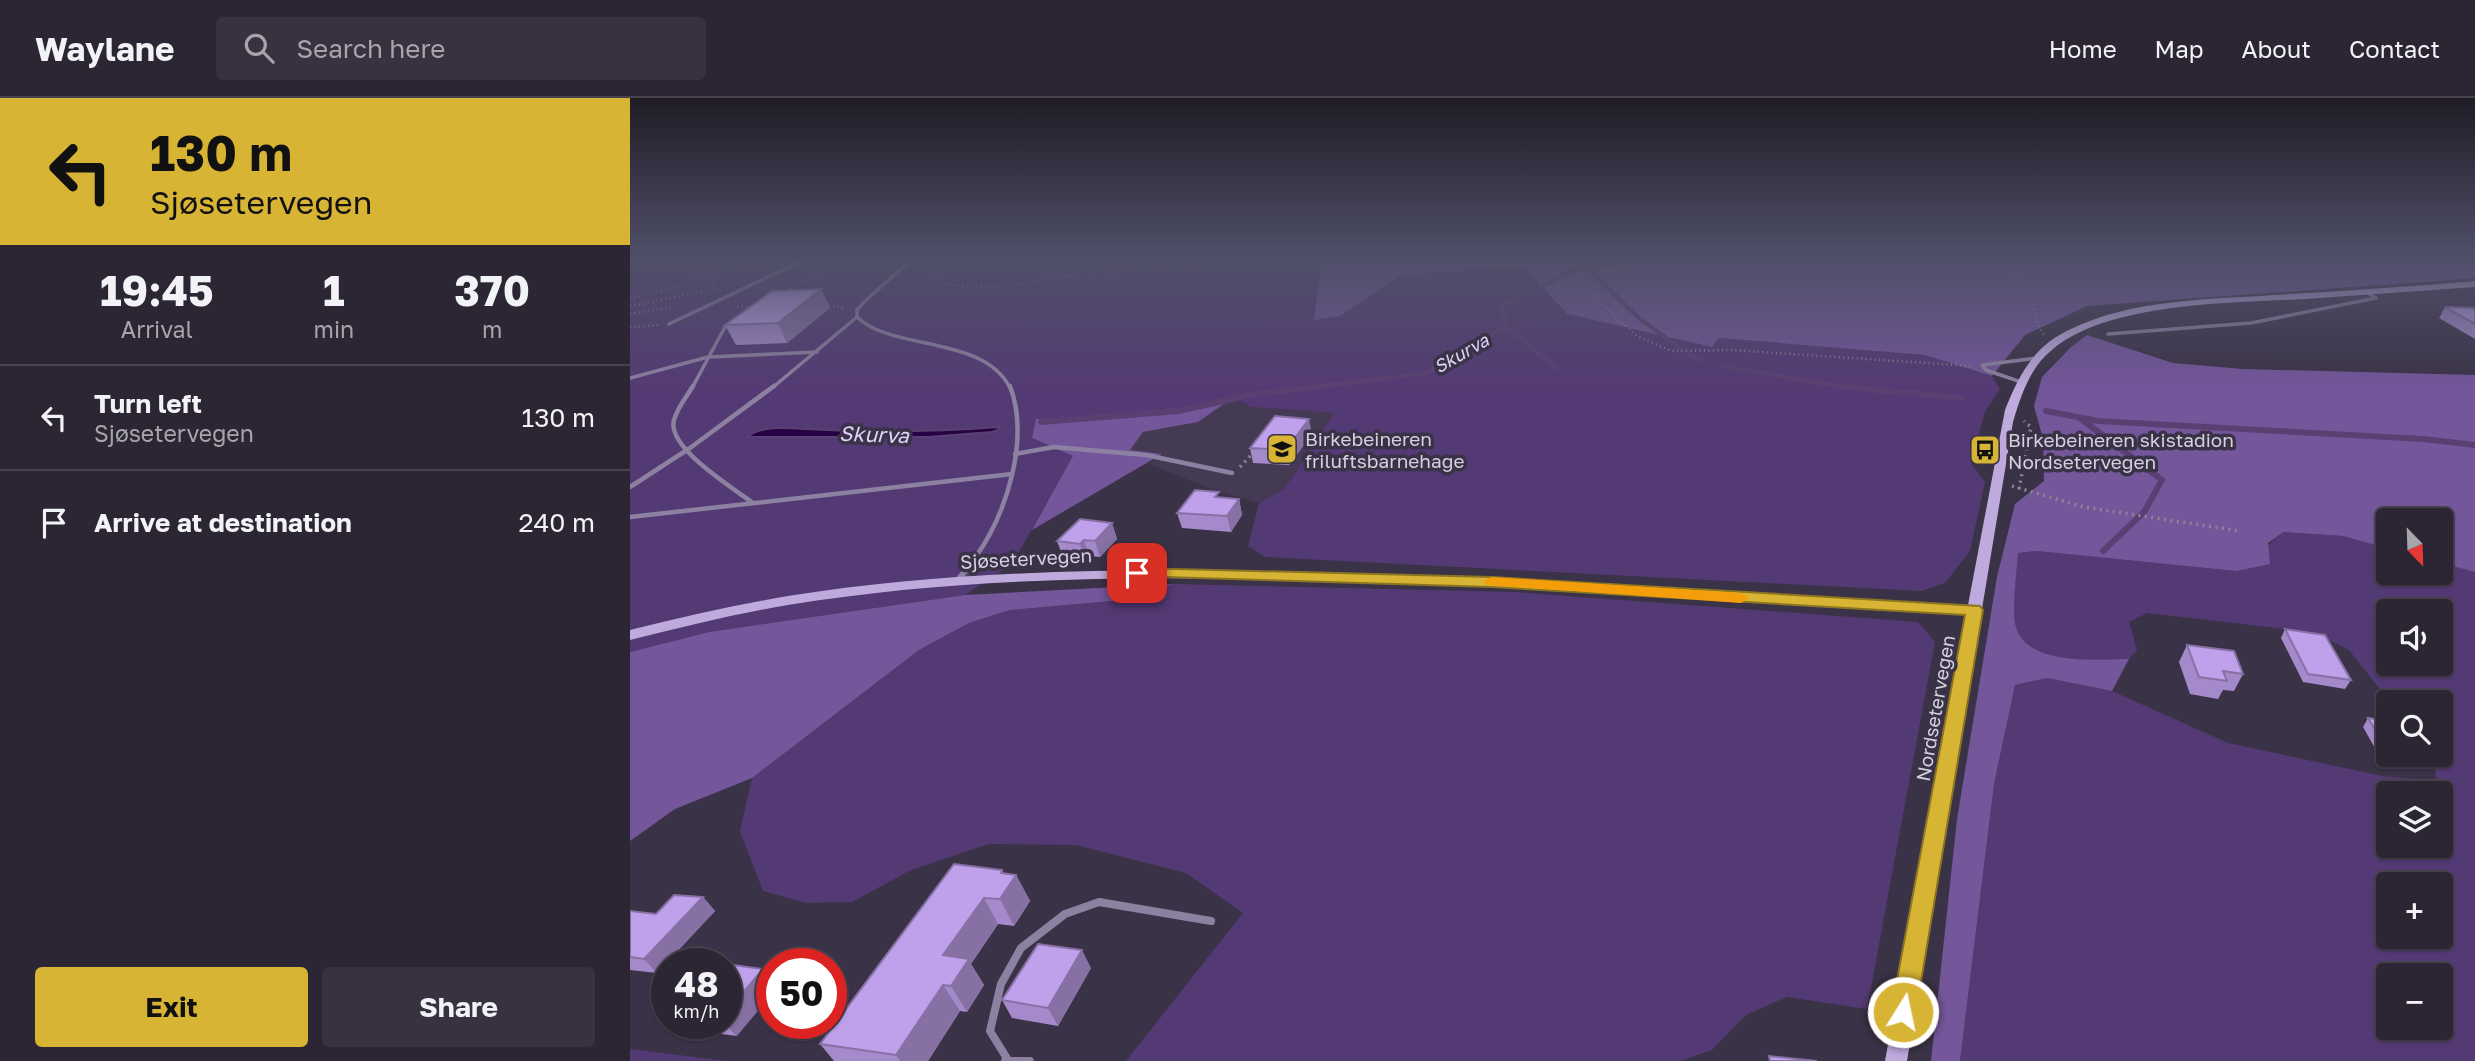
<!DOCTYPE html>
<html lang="en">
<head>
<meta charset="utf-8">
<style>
  body { margin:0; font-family:"Golos Text",sans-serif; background:#383240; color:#f1f3f6; height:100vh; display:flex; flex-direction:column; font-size:26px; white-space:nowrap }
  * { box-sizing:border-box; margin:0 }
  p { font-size:23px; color:#a6a5ac }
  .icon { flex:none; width:38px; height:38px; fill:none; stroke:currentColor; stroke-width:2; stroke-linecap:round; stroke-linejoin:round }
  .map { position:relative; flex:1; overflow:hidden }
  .sheet { display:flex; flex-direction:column; background:#2c2634; width:630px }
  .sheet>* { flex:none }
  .banner { background:#d7b434; color:#111; overflow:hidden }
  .needle { width:46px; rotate:157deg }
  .buttons { position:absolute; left:1746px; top:410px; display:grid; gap:14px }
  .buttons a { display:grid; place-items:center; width:77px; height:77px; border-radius:7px; background:#2c2634; box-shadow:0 2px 5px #0004,0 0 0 2px #48434f; font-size:35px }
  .speed { position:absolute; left:21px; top:850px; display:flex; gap:14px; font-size:35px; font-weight:700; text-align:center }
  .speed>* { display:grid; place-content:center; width:91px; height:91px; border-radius:50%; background:#2c2634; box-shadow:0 2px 5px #0004,0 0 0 2px #48434f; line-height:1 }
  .speed small { font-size:18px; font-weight:400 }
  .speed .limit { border:10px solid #d22; background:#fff; color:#111 }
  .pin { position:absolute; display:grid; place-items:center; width:60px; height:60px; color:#fff; margin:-30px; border-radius:14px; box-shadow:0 4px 10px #0006 }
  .me { position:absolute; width:77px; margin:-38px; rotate:10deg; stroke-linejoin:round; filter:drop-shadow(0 0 5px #0008) }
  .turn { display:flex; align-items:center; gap:24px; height:147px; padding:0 35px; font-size:32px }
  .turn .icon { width:91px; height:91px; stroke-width:2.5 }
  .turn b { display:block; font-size:49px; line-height:60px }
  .eta { display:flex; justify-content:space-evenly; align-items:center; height:119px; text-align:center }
  .eta b { font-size:42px; font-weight:700; line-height:49px }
  .cta { display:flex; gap:14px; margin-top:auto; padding:14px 35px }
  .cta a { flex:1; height:80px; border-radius:7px; background:#d7b434; color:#111; font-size:28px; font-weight:700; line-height:80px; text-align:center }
  .cta a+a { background:#383240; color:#f1f3f6 }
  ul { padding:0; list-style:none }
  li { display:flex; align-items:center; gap:21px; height:105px; padding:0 35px; border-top:2px solid #48434f }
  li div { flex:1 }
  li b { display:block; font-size:26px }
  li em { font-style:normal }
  header { display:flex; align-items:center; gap:42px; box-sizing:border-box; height:98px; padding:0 35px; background:#2c2634; border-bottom:2px solid #48434f }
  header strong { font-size:33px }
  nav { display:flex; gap:38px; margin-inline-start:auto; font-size:24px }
  .search { width:490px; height:63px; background:#383240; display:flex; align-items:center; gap:18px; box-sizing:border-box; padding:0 24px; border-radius:7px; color:#a6a5ac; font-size:26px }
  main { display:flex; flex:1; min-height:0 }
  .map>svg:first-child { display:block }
</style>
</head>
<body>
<header>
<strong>Waylane</strong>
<div class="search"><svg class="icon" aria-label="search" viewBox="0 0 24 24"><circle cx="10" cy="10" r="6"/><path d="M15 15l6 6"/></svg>Search here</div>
<nav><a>Home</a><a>Map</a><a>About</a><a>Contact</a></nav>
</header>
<main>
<section class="sheet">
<div class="banner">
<div class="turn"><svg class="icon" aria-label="left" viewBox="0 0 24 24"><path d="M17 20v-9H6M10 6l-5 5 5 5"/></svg><div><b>130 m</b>Sjøsetervegen</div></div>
</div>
<div class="eta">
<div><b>19:45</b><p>Arrival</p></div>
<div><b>1</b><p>min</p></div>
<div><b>370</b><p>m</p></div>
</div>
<ul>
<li><svg class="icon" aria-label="left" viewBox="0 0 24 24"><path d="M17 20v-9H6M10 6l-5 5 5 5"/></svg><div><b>Turn left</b><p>Sjøsetervegen</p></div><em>130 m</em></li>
<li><svg class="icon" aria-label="arrive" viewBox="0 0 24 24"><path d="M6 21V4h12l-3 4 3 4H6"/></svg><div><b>Arrive at destination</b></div><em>240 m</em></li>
</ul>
<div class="cta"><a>Exit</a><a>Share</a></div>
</section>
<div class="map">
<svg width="1845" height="963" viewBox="0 0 1845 963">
  <rect width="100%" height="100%" fill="#3a3246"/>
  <path fill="#453a54" d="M 604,299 L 621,309 L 704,315 L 655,390 L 629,405 L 581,391 L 519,366 L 531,357 L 499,352 L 513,334 L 568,324 Z"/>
  <path fill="#543a74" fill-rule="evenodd" d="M 0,158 L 722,158 L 691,169 L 710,218 L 771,177 L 893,168 L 937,216 L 1081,249 L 1087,240 L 1295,257 L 1362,278 L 1370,291 L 1355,314 L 1341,365 L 1355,384 L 1340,453 L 1315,485 L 1291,493 L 635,459 L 618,448 L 629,405 L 655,390 L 704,315 L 621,309 L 604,299 L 501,320 L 406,321 L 402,340 L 444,358 L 382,466 L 335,497 L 79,534 L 0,554 Z
    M 1654,434 L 1713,438 L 1759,451 L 1759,474 L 1811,474 L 1811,465 L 1845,474 L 1845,963 L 1330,963 L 1364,686 L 1385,587 L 1417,580 L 1482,593 L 1598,645 L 1752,678 L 1806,683 L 1804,660 L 1801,656 L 1811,656 L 1811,604 L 1760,604 L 1719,552 L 1682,534 L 1517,515 L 1499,524 L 1507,552 L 1499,561 C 1466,561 1393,569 1385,525 C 1381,509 1387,473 1388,455 L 1407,453 L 1606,473 ZM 1759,513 L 1811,513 L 1811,565 L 1759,565 ZM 1759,695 L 1811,695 L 1811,747 L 1759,747 ZM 1759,786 L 1811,786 L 1811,838 L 1759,838 ZM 1759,877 L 1811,877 L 1811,929 L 1759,929 Z
    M 544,486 L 885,494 L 1288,524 L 1305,544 L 1237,911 L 1157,899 L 1116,917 L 1082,952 L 1050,963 L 496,963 L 613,815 L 556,775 L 446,747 L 358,746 L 279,773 L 222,804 L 176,805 L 133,793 L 110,733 L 122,680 L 289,552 L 339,525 L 380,512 L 493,502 Z
    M 0,951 L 97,963 L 0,963 Z"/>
  <path fill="#74569b" d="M 722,158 L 1845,158 L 1845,180 L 1457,208 L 1395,237 L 1362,278 L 1295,257 L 1088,240 L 1082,249 L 937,216 L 893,168 L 771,177 L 710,218 L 684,222 L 691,168 Z
    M 1457,237 L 1543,265 L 1613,271 L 1845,277 L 1845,474 L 1811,465 L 1811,422 L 1759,422 L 1759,451 L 1713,438 L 1654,434 L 1638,445 L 1640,466 L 1606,473 L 1407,453 L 1388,455 C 1387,472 1382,510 1385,525 C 1393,569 1466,561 1499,561 L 1482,593 L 1417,580 L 1385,587 L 1364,686 L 1330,963 L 1301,963 L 1327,721 L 1367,479 L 1385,406 L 1414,383 L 1413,341 L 1404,308 L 1412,279 L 1441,249 Z
    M 604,299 L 568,324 L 513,334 L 500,352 L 532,356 L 402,432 L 443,358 L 402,340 L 406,321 L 501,320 Z
    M 544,486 L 493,502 L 380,512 L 339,525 L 289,552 L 122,680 L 45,711 L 0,743 L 0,554 L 79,534 L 335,497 Z"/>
  <path fill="#250243" stroke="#5a4072" stroke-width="2" d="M 369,329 L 368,332 L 362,334 L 298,339 L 118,339 C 130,327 159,330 175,331 C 242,335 303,334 369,329 Z"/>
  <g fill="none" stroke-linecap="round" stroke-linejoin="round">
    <path stroke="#5a4072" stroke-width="4.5" d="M 954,167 L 1010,221 L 1050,250
      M 877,228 L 926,270
      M 1058,256 L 1074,263
      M 1092,268 L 1219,290
      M 678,290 L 797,275 L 877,228 L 871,208 L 954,167 L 1174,158"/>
    <path stroke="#5a4072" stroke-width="6" d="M 1205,288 L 1332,300
      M 1416,313 L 1468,323 L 1793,341 L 1845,347
      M 1451,321 L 1532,382 L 1514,414 L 1473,453
      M 411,324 L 549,313 L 620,297 L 692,288"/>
    <path stroke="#8b8595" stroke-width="2.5" stroke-dasharray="1 3.5" stroke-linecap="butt" d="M 332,158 L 350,163 L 527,158
      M 919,158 L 1007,238 L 1042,253 L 1103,252 L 1342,268
      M 1343,158 C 1359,167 1381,170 1393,184 C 1406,199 1401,221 1414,236
      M 452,160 L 461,162 L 458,171 L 472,175 L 663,168 L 693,158
      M 434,172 C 411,193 331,189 300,185 L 298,182 C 331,161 380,167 417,168 C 433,168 446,173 461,166
      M 431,179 L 464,176
      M 87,191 L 81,189 L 89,174
      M 153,195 L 199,171 L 235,158
      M 0,200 L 42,190 L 124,158
      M 194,206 L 216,210
      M 0,208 L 75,193
      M 107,208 L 126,210
      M 0,216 L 42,209
      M 0,229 L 29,227"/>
    <path stroke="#8b8595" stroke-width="3.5" stroke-dasharray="2 4.5" stroke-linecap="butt" d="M 610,369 L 623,355
      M 1382,388 L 1454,409 L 1610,433
      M 1389,391 L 1401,329 L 1394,323"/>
    <path stroke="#8d81a1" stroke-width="3.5" d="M 285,158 L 233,205 L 227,212 L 227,219 C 261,253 354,237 380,290
      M 39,226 L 182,158
      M 1478,236 L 1621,225 L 1746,200 L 1736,194
      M 0,280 L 78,259 L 187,254
      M 1391,284 L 1356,272 L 1352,267 L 1407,260
      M 62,290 L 95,229
      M 142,290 L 227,219"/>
    <path stroke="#8d81a1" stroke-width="4.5" d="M 63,288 C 57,298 47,310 44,322 C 36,349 103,390 123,405
      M 385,356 L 424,349 L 516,357 L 602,375
      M 0,389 L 60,350 L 144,288
      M 0,419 L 382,376
      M 345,460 C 377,415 400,341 380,288"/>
    <path stroke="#8d81a1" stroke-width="6" d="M 328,482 L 347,458"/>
    <path stroke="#8d81a1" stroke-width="8" d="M 378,962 L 360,933 L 371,886 L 391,850 L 435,816 L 469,804 L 581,823
      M 375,963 L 400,963"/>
    <path fill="#bfaade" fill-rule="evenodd" d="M 1845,183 L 1845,189 C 1788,193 1732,197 1675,201 C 1604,205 1480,204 1423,251 C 1400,269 1391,297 1383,324 L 1277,963 L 1255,963 L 1336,516 C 1116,504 896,487 676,482 C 503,478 329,479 158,507 C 105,516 52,529 0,542 L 0,532 C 53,519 105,507 158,498 C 330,471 504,470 677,474 C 898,479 1118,495 1338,507 L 1375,312 C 1386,284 1400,255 1426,239 C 1490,201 1572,202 1644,197 C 1711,193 1778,189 1845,183 Z"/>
  </g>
  <path fill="#a48aca" d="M 191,191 L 200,210 L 157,245 L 106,247 L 95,227 Z
    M 1815,209 L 1845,210 L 1845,241 L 1809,220 Z
    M 682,336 L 659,367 L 623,365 L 620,350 Z
    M 590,400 L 609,401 L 612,417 L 601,434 L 552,430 L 547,415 Z
    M 482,425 L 487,441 L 470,459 L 459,458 L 455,462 L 433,459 L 427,443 Z
    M 1655,531 L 1721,582 L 1715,591 L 1673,584 L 1651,540 Z
    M 1557,547 L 1613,576 L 1604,593 L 1593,592 L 1588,601 L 1560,596 L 1549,564 Z
    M 1738,620 L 1759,623 L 1759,656 L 1796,656 L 1797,658 L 1790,667 L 1751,661 L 1733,629 Z
    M 372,772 L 374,775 L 386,777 L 400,803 L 384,828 L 368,826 L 341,866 L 354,887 L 337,914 L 330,913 L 298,963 L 204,963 L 190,946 Z
    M 73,799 L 85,813 L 27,875 L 0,872 L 0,813 L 26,816 Z
    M 461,870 L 428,928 L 382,920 L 372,902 Z
    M 62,926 L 96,926 L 107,938 L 68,933 Z"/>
  <path fill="#8670a4" d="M 191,191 L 200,210 L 157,245 L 148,225 Z
    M 679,321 L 682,336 L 659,367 L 656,352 Z
    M 609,401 L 612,417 L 601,434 L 597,418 Z
    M 482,425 L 487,441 L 470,459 L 465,443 Z
    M 454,442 L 459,458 L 455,462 L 450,446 Z
    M 372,772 L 380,786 L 386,777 L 400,803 L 384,828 L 370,801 L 371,775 Z
    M 73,799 L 85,813 L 27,875 L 14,861 Z
    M 354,800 L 368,826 L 341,866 L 354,887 L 337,914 L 321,888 L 313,857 Z
    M 452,852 L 461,870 L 428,928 L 418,910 Z
    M 133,871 L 142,882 L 142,896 L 107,938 L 95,926 L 96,926 L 96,915 Z
    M 313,887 L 330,913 L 298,963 L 270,963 L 266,957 Z"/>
  <path fill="#bfa0eb" stroke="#8670a4" stroke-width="2" d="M 191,191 L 148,225 L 95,227 L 142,193 Z
    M 1815,209 L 1845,210 L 1845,226 Z
    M 645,318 L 679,321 L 656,352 L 620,350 Z
    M 565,392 L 589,394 L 585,399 L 609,401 L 597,418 L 547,415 Z
    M 450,421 L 482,425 L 465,443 L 454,442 L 450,446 L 427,443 Z
    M 1655,531 L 1695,537 L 1721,582 L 1678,576 Z
    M 1557,547 L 1604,553 L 1613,576 L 1593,573 L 1597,583 L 1569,579 Z
    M 1738,620 L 1759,623 L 1759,653 L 1757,652 Z
    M 324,766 L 372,772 L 371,775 L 386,777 L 370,801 L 354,800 L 313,857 L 339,861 L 321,888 L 313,887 L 266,957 L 190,946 Z
    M 44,797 L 73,799 L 14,861 L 0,859 L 0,813 L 26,816 Z
    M 408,846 L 452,852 L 418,910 L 372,902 Z
    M 95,866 L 96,866 L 133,871 L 96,915 L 96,866 Z
    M 1139,958 L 1187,963 L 1140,963 Z"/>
  <linearGradient id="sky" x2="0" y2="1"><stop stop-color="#201c26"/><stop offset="0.54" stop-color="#4f4f68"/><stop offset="1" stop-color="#4f4f68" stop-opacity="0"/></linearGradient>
  <rect width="1845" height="293" fill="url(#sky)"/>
  <path fill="#d7b434" stroke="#8c7522" stroke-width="2" d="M 507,470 L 862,479 L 1350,508 L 1353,512 L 1286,914 L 1282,922 L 1273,926 L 1265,922 L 1261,914 L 1335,517 L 862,489 L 502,478 L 499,475 L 502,471 Z"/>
  <path fill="#f59e0b" d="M 862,479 L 1111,495 L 1119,500 L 1111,505 L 857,487 L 854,484 L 857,481 Z"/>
  <defs>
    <g id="school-square" transform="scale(1.575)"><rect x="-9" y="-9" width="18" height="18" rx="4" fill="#d7b434" stroke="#3a3246"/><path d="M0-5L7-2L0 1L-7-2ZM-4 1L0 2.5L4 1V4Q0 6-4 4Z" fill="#111"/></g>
    <g id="bus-square" transform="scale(1.575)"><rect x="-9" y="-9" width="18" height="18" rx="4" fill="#d7b434" stroke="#3a3246"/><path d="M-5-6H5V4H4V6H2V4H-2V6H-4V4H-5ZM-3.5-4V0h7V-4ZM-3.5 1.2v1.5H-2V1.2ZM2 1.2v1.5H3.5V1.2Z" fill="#111"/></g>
  </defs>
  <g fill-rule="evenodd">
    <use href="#school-square" x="652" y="351"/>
    <use href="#bus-square" x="1355" y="352"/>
  </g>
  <g text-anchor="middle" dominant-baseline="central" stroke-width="7" stroke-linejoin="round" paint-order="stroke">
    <g font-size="18" font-style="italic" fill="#e0d1f8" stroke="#3a3246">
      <text transform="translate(831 255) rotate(-30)">Skurva</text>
    </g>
    <g font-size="19" fill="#d6d1de" stroke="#3a3246" text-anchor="start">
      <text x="675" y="340">Birkebeineren<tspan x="675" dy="22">friluftsbarnehage</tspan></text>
      <text x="1378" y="341">Birkebeineren skistadion<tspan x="1378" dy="22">Nordsetervegen</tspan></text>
    </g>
    <g font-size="19" fill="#d6d1de" stroke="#3a3246">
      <text transform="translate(396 460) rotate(-3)">Sjøsetervegen</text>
      <text transform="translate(1305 610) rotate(-80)">Nordsetervegen</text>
    </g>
    <g font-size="21" font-style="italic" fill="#e0d1f8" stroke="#3a3246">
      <text transform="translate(244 336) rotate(2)">Skurva</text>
    </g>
  </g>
</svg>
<div class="buttons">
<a><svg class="needle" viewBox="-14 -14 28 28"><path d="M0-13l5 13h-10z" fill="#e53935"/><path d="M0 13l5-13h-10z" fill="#a6a5ac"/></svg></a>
<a><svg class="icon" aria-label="sound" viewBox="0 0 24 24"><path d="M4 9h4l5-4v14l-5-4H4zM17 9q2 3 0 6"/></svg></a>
<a><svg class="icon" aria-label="search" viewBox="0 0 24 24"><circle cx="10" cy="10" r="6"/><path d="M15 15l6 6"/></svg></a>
<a><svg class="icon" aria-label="layers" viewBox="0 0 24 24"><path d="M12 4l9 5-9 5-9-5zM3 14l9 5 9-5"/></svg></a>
<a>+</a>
<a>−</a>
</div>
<div class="speed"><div>48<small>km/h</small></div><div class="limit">50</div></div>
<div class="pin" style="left:507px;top:475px;background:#d93025"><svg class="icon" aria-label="arrive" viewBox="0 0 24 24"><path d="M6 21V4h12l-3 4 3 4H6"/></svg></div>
<svg class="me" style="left:1273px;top:914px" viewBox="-20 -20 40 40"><circle r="17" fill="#d7b434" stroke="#fff" stroke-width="3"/><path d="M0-11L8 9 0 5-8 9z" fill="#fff"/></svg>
</div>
</main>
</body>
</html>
